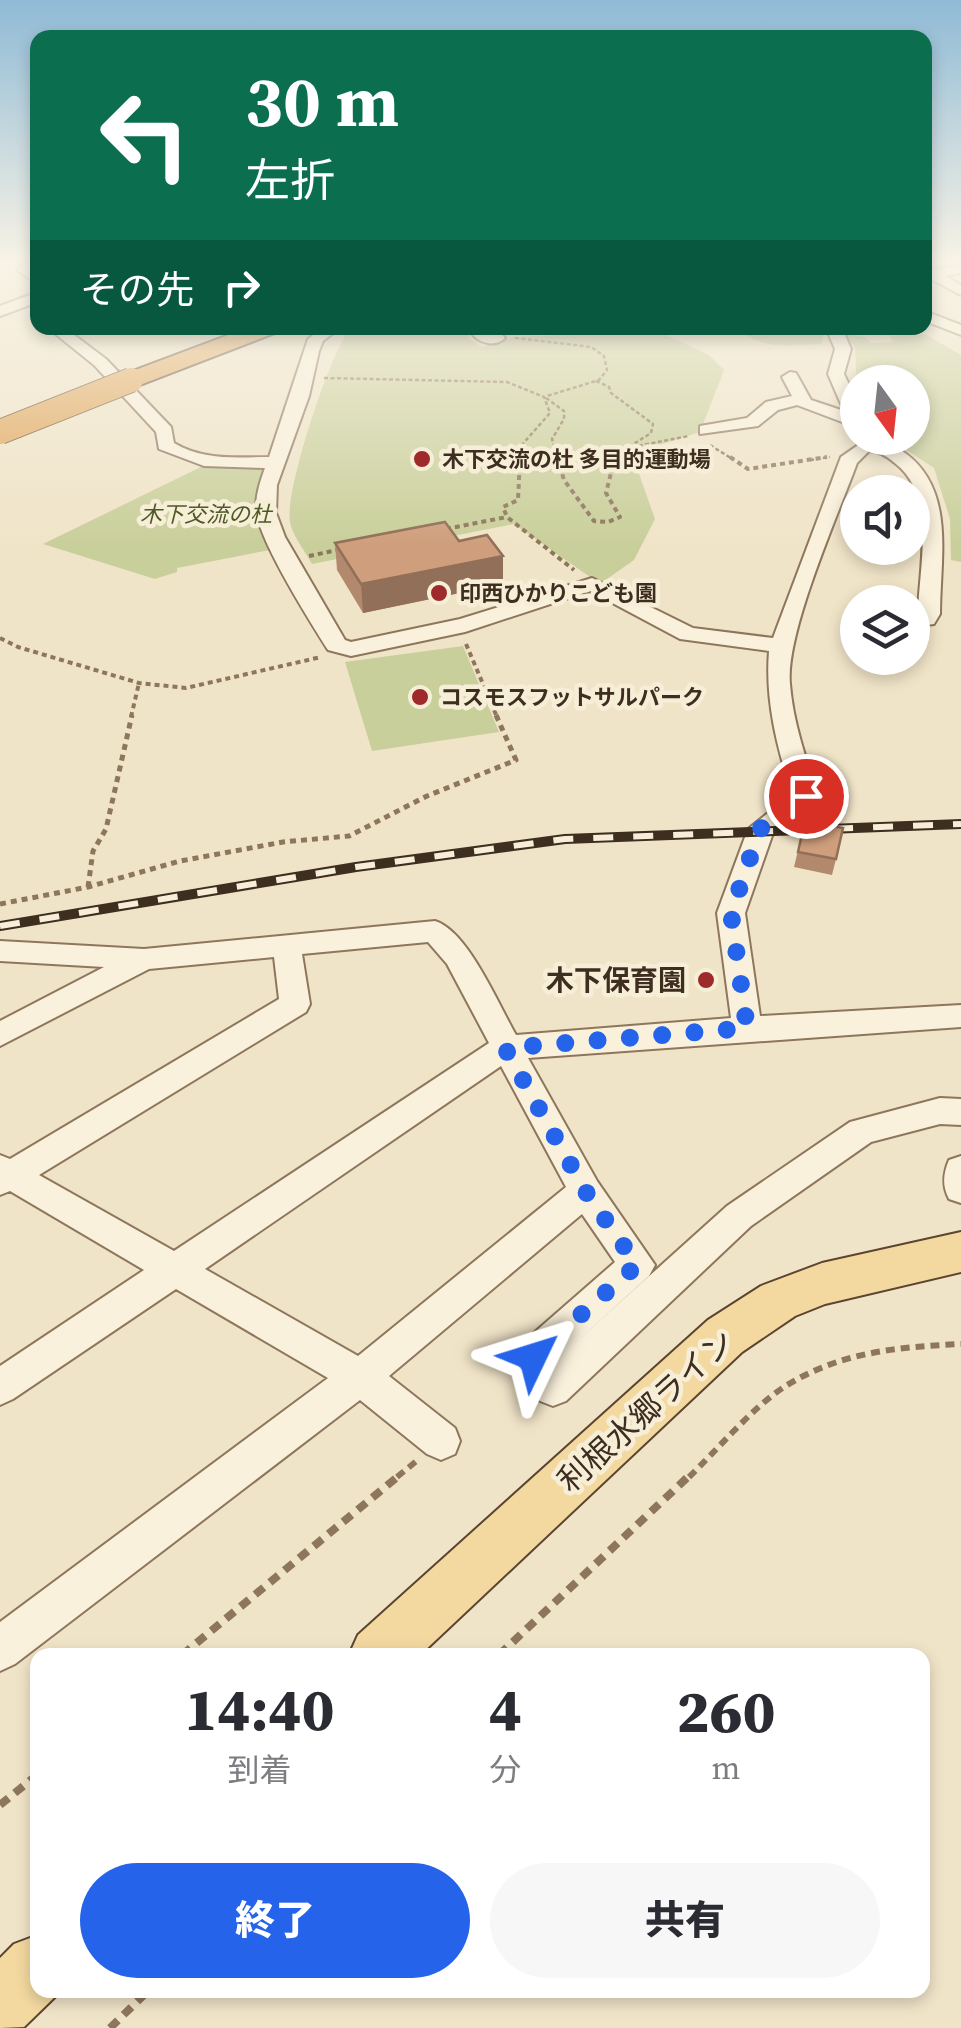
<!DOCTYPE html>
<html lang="ja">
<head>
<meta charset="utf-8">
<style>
  body { margin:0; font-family:"Source Serif 4","Noto Sans JP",serif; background:#f7f7f7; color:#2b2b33; height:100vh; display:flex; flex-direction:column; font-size:38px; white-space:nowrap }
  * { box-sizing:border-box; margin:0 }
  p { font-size:32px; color:#7c7c81 }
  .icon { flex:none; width:55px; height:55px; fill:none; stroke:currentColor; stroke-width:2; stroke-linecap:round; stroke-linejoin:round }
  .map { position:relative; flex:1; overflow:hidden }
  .drawer { position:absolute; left:30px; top:1648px; width:900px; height:350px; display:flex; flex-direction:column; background:#fff; border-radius:20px; box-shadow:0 5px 15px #0003 }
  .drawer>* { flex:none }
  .hud { position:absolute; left:30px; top:30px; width:902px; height:305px; border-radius:20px; box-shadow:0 5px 15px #0003; background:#0b6e4f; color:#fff; overflow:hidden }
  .needle { width:65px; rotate:165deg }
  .buttons { position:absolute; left:840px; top:365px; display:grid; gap:20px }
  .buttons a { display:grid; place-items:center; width:90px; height:90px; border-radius:50%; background:#fff; box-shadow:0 5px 15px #0003; font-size:50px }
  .pin { position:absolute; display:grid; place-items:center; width:85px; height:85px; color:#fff; margin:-42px; border:5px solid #fff; border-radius:50%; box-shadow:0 2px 10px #0007 }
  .me { position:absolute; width:110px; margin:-55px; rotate:49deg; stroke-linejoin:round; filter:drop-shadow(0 0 8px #0008) }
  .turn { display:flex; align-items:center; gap:35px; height:210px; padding:0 50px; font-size:45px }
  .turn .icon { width:130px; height:130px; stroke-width:2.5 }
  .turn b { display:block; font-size:70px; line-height:85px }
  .then { display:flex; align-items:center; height:95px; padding:0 50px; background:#0003; gap:20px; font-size:38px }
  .eta { display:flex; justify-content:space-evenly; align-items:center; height:170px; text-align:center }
  .eta b { font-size:60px; font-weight:800; line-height:70px }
  .primary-button { display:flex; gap:20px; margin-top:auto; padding:20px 50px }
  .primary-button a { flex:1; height:115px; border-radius:60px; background:#2563eb; color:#fff; font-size:40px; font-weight:800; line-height:115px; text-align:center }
  .primary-button a+a { background:#f7f7f7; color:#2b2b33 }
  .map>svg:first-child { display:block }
</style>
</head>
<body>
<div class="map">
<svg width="961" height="2028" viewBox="0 0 961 2028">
  <rect width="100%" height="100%" fill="#f0e4c8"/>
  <path fill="#c9cf9b" d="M 351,328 L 473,328 L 468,338 L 482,347 L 514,337 L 658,331 L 709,355 L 724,370 L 700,432 L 632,454 L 655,519 L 634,560 L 600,584 L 514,524 L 312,564 C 305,551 292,535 290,522 C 284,493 331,348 351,328 Z
    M 744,328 L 826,328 L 821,344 C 795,345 765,350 743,333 Z
    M 842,333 L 865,337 L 871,343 L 893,342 L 890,336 L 925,334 L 961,355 L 961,562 L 951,560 L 950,519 L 934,468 L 888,438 L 912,438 L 912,382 L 858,382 L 857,393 L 855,347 Z
    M 209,463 L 267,467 L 256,502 L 270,550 L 177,568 L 177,572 L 155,579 L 43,544 Z
    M 463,646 L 499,732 L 372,751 L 345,662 Z"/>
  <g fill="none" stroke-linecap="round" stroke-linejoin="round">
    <g stroke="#8d765c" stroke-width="4">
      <path id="minor" d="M 26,260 L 38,260 L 32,269 L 38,273 L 38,285 L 17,270 Z
        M 961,265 L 961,273 L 945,276 L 961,285 L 961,295 L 925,276 L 926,271 Z
        M 38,292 L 38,302 L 0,316 L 0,306 Z
        M 925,311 L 961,325 L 961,335 L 925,321 Z
        M 48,328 L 65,328 L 106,359 L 171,427 L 174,443 C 204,461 236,457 269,457 L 308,339 L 322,328 L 340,328 L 323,341 L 319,351 L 309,396 L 277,485 L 276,513 L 285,537 L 345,640 L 351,642 L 460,619 L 592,578 L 693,628 L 773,638 L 841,457 L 864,441 L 862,438 C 880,438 890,442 905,453 C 956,490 940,559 940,614 L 934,624 L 912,627 L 912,613 L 918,613 C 919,567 937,496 896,464 C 888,457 879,451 869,451 L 857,463 C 838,515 785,634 790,684 C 793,722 806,760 819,796 L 773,833 L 745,913 L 760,1016 L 961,1005 L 961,1027 L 528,1058 L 597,1181 L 655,1265 L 649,1276 L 556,1360 L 727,1206 L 850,1122 L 940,1098 L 961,1099 L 961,1125 L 940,1124 L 871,1142 L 751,1226 L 566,1401 L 553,1406 L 540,1401 L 514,1357 L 520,1345 L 615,1262 L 582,1214 L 389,1376 L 455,1428 L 460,1441 L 455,1454 L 441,1460 L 427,1454 L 360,1400 L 15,1664 L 0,1671 L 0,1622 L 328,1378 L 176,1289 L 13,1399 L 0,1405 L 0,1366 L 144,1270 L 10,1191 L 0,1195 L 0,1155 L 10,1159 L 279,999 L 274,957 L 149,969 L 0,1046 L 0,1021 L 104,967 L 0,961 L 0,941 L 144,949 L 435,921 C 468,931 499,1006 516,1035 L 731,1018 L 717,913 L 748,829 L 792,794 C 777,747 765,701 769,651 L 680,639 L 590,591 L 465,632 L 351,656 L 328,650 C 309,620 263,547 257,515 C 254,499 260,482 265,468 L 204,466 L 159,449 L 156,432 L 94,365 ZM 428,942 L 447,964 L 489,1043 L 174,1251 L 39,1175 L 306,1012 L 310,1004 L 302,954 ZM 501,1066 L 566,1187 L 358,1356 L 205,1269 Z
        M 473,328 L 496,328 L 505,338 C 496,347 481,344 473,335 Z
        M 826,328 L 842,328 L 851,349 L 844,374 L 858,403 L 858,428 L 797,405 L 778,410 L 758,426 L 700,434 L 700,426 L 747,418 L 766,402 L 792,396 L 782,377 L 790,372 L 796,373 L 811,400 L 844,411 L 828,374 L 835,349 Z
        M 961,1156 L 961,1203 L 949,1199 C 942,1186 943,1174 949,1160 Z"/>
    </g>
    <g stroke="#5b4430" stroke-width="4">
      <path id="major" d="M 961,1232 L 961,1272 L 825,1304 L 795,1316 L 742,1352 L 420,1655 L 349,1655 L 358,1635 L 708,1320 L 761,1286 L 822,1263 Z
        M 38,1935 L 38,1990 L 62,1990 L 24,2027 L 0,2028 L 0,1958 L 14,1944 Z"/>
    </g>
    <g stroke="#5b4430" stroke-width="4">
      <path id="highway" d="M 247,328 L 279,328 L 275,333 L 140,385 L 131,388 L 118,380 L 122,375 Z"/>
    </g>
    <path stroke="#8d765c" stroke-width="2.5" stroke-dasharray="4 2.5" stroke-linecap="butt" d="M 515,338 L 591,347 L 604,356 L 607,370 L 599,380 L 547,396
      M 324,378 L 507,382 L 544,397 L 550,413 L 520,447 L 520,460
      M 596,381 L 609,387 L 611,393 L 653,424 L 651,433 L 632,445
      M 546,398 L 564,411 L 564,419 L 552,439 L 558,460
      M 710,445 L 734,460
      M 614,460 L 617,450 L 689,436
      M 810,460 L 830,457"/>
    <path stroke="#8d765c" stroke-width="4" stroke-dasharray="5 4" stroke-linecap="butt" d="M 520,457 L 518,500 L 503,507 L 507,517 L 574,570
      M 557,457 L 564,480 L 594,521 L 608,522 L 620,517 L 606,493 L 615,457
      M 730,457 L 748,469 L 827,457
      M 446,529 L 507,517
      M 309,556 L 342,549
      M 0,638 L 18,647 L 139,683 L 186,688 L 321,657
      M 466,644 L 497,717
      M 131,717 L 139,683"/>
    <path stroke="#8d765c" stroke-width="5" stroke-dasharray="6 5" stroke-linecap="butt" d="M 88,887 L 93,851 L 106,829 L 132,715
      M 0,904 L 88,887 L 180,861 L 283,842 L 349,836 L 427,796 L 516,760 L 496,715"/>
    <path stroke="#8d765c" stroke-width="6" stroke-dasharray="9 6" stroke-linecap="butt" d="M 397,1477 L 419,1459
      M 689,1477 C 718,1449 751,1409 784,1387 C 839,1352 898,1347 961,1344"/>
    <path stroke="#8d765c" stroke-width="8" stroke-dasharray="11 8" stroke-linecap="butt" d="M 182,1655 L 401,1474
      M 499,1655 L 691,1474
      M 0,1805 L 38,1774
      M 110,2028 L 149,1990"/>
    <use href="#minor" fill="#faf1dc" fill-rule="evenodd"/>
    <use href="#major" fill="#f3d9a0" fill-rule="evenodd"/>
    <use href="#highway" fill="#e0a458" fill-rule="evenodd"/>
    <g stroke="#3d2e20" stroke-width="10">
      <path id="rail" d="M 0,926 L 356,867 L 565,839 L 961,824"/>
    </g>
    <use href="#rail" stroke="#f7eed8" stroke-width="6" stroke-dasharray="20" stroke-linecap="butt"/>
    <g stroke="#5b4430" stroke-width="26" stroke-linecap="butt">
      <path id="highway-bridge" d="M 0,432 L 131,380"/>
    </g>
    <use href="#highway-bridge" stroke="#e0a458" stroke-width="24"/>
  </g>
  <path fill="#b2896c" d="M 459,541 L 503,584 L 363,613 L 337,570 L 335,543 Z
    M 805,821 L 836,859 L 832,875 L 794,867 Z"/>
  <path fill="#916f58" d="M 503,556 L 503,584 L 363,613 L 361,584 Z"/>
  <path fill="#cf9f7d" stroke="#916f58" stroke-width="2.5" d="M 445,522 L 459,541 L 487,535 L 503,556 L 361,584 L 335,543 Z
    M 805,821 L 843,828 L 836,859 L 798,852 Z"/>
  <linearGradient id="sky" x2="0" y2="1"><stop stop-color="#8fbad6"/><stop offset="0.48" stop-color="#f8f3e6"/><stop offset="1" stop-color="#f8f3e6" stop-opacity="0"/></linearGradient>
  <rect width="961" height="544" fill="url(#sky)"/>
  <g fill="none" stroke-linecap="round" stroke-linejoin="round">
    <path stroke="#2563eb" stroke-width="18" stroke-dasharray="0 32.4" d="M 533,1357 L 637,1265 L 586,1192 L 505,1048 L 747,1028 L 731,913 L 760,829 L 806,796"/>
  </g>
  <g fill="#9e2a2b" stroke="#f7eed8" stroke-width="4">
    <circle cx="422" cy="459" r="10"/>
    <circle cx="439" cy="593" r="10"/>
    <circle cx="420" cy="697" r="10"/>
    <circle cx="706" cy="980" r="10"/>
  </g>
  <g text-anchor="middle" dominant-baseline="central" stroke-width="9" stroke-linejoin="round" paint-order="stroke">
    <g font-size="22" font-weight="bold" fill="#3d2e20" stroke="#f7eed8" text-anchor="start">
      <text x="442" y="459">木下交流の杜 多目的運動場</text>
      <text x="459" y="593">印西ひかりこども園</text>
      <text x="440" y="697">コスモスフットサルパーク</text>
    </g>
    <g font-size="22" font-style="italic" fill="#4d5a26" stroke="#f7eed8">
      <text x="206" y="514">木下交流の杜</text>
    </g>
    <g font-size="28" font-weight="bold" fill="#3d2e20" stroke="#f7eed8" text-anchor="end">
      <text x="686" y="980">木下保育園</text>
    </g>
    <g font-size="32" fill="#3d2e20" stroke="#f7eed8">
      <text transform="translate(646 1411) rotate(-42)">利根水郷ライン</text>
    </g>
  </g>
</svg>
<div class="buttons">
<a><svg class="needle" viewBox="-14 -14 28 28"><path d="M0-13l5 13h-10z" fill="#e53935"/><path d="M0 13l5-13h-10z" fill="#7c7c81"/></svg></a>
<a><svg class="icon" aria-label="sound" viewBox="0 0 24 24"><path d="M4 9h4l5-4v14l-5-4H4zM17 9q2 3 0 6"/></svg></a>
<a><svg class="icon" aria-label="layers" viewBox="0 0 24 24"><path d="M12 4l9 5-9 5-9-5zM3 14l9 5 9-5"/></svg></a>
</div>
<div class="pin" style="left:806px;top:796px;background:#d93025"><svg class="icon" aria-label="arrive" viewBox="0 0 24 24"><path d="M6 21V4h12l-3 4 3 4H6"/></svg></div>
<svg class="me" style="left:533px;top:1357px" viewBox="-20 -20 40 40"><path d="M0-17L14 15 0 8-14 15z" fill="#2563eb" stroke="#fff" stroke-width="4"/></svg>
<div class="hud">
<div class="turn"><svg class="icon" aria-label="left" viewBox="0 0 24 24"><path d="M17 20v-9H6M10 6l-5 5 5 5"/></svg><div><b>30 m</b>左折</div></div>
<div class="then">その先<svg class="icon" aria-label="right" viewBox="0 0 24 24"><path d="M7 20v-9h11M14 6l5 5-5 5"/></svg></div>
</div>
<section class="drawer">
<div class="eta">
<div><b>14:40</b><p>到着</p></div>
<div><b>4</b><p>分</p></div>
<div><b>260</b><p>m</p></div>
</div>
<div class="primary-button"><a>終了</a><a>共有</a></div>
</section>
</div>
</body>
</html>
